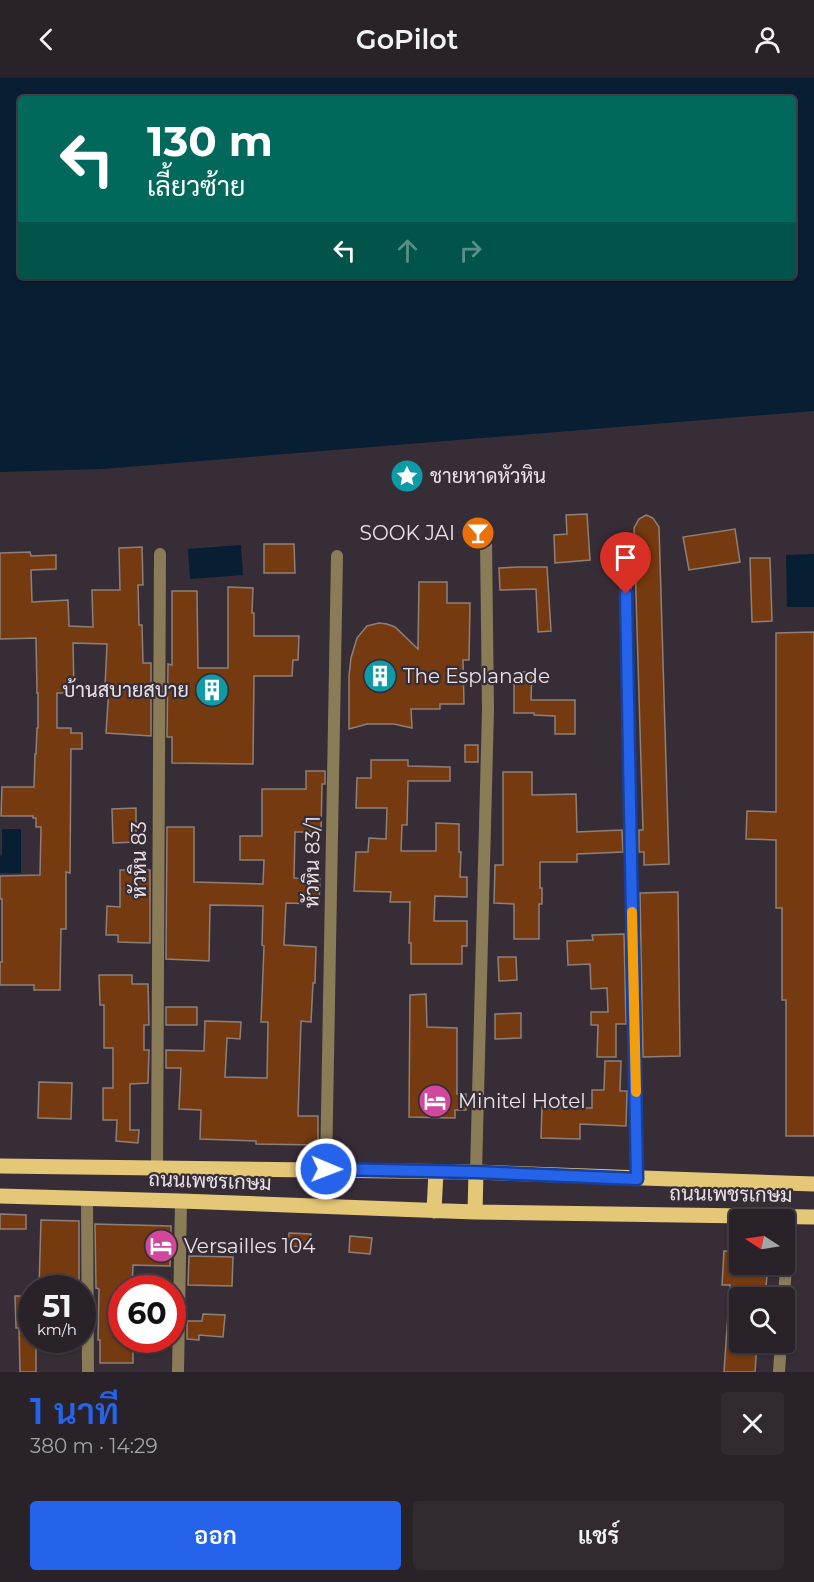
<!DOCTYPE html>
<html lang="th">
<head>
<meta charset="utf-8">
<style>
  body { margin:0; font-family:Montserrat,Sarabun,sans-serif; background:#312a30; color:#f1f3f6; height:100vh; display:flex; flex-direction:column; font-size:22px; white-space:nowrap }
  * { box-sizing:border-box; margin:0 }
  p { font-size:20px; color:#a5a4a8 }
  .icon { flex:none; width:33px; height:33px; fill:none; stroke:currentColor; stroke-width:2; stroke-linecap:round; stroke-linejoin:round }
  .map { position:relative; height:1294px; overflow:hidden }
  .details { display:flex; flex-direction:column; background:#292228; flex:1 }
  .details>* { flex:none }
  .top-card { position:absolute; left:18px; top:18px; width:778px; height:183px; border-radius:6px; box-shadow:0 2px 4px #0004,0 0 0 2px #453f45; background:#00695c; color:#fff; overflow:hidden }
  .needle { width:39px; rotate:282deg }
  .buttons { position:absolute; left:729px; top:1131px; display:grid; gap:12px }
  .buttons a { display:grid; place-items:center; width:66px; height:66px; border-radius:6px; background:#292228; box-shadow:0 2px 4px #0004,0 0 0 2px #453f45; font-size:30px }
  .speed { position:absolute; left:18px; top:1197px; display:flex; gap:12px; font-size:30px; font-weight:700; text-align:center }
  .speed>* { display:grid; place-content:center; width:78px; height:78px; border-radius:50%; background:#292228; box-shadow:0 2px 4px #0004,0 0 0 2px #453f45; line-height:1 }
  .speed small { font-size:15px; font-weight:400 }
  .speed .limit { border:9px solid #d22; background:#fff; color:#111 }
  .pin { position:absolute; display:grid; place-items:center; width:51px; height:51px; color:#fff; margin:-62px -26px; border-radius:50% 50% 50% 0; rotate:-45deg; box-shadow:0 0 6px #0007 }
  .pin .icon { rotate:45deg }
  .me { position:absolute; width:66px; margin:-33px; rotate:91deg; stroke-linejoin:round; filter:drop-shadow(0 0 4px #0008) }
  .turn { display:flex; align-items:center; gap:21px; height:126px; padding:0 30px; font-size:27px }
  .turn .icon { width:78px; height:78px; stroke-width:2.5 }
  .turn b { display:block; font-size:42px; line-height:51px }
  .lanes { display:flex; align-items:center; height:57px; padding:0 30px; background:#0003; justify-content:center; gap:30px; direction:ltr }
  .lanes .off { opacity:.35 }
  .round { display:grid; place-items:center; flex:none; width:63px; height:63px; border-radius:6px; background:#312a30 }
  .head { display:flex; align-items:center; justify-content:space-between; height:102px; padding:0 30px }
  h1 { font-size:36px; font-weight:600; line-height:45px; color:#2563eb }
  .cta { display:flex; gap:12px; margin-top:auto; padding:12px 30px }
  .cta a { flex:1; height:69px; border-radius:6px; background:#2563eb; color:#fff; font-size:24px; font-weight:600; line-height:69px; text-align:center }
  .cta a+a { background:#312a30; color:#f1f3f6 }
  header { display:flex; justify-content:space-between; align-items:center; height:78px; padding:0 30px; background:#292228; font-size:27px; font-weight:600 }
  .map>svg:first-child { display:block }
</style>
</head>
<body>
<header><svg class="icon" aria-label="back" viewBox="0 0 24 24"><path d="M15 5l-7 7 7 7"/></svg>GoPilot<svg class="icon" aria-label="person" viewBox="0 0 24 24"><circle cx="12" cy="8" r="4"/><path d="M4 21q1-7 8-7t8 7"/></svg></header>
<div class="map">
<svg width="814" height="1294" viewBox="0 0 814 1294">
  <rect width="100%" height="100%" fill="#372d36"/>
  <path fill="#081e33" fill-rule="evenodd" d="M 0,0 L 814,0 L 814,333 L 102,391 L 0,394 ZM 21,21 L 794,21 L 794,198 L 21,198 Z
    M 241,467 L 243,497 L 190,501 L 188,471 Z
    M 814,476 L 814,529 L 787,529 L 786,477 Z
    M 2,751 L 21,751 L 21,795 L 0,795 L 0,778 L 2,777 Z"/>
  <path fill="#753a0f" stroke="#8e8078" stroke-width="1.5" d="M 587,436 L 590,482 L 555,485 L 554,457 L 567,456 L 566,437 Z
    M 646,437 L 653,440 L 659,449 L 669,786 L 644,787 L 644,774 L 639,774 L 639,752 L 643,752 L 634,450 L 639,441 Z
    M 735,451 L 740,484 L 689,492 L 683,459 Z
    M 264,466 L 294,466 L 295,495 L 264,495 Z
    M 142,469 L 143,507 L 138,507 L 139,547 L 142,547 L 143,585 L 151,585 L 151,658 L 106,655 L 109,610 L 105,610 L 107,566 L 73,565 L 74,615 L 57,615 L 57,650 L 71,650 L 71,655 L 82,655 L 82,671 L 71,671 L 70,795 L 66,794 L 66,851 L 61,851 L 60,912 L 34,912 L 34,907 L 0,907 L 0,884 L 2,884 L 2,821 L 0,821 L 0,798 L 40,797 L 41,749 L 36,749 L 36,740 L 33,740 L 33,738 L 1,738 L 2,709 L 34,709 L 35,676 L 36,676 L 37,650 L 38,650 L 38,615 L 37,615 L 36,560 L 0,561 L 0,475 L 30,474 L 31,478 L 56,477 L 56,491 L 31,492 L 32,524 L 68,522 L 69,548 L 93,549 L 92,512 L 120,512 L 119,470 Z
    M 750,480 L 770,480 L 772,543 L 752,544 Z
    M 520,489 L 547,489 L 551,553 L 538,554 L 536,511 L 500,512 L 499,490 Z
    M 419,504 L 447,504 L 447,525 L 470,525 L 469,582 L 463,582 L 464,626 L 440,626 L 440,631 L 411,631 L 412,650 L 394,646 L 367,646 L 349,651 L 349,598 L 351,580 L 357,560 L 367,548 L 379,545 L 387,546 L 395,549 L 418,571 Z
    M 228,509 L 253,510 L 252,535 L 254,535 L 254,558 L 299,558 L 298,582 L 293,582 L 292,598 L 254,598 L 253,686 L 172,685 L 172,659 L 167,659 L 168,586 L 172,587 L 172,513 L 197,513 L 198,590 L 228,590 Z
    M 814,554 L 814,1058 L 786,1058 L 786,922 L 782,922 L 782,830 L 776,830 L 776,762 L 746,761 L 747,733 L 776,734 L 776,555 Z
    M 514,594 L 532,594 L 531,622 L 575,622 L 575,656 L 555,656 L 555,638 L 534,637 L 534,635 L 514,635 Z
    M 465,667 L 478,667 L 478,684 L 465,684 Z
    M 371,682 L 408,682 L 408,688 L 450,689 L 450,703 L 408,703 L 407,747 L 402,747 L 401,773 L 436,773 L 436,745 L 459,746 L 459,774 L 461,774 L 460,799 L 467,799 L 467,819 L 435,818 L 434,843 L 467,843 L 467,868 L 462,868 L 462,886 L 411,886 L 411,865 L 409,865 L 410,824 L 390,824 L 391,814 L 354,813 L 356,774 L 368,774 L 369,760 L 386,761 L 387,730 L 356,730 L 357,700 L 371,700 Z
    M 306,693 L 325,693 L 325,706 L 322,706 L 321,754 L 295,754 L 294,800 L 320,801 L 319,826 L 286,825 L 284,867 L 316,869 L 315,905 L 313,905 L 311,944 L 301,943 L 298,1038 L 318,1038 L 318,1067 L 256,1066 L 256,1063 L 200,1061 L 201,1032 L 179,1031 L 181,990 L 166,990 L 166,972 L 204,973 L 205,943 L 241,944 L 240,961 L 227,960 L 225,999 L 267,1000 L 268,944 L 261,944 L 264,868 L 262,867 L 263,828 L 210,827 L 209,883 L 166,881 L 167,749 L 194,749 L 194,804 L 263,806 L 264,782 L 240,782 L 240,758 L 262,758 L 262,711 L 306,711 Z
    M 503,694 L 532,694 L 532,717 L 576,716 L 577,754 L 622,752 L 623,774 L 577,776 L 577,784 L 540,784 L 540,810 L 542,810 L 542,826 L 539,826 L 539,861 L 514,861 L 514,826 L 494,825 L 495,787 L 503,787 Z
    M 136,730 L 136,764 L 113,765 L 112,731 Z
    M 120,792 L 150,792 L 150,865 L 118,864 L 118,857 L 106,857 L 107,828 L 120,829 Z
    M 678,814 L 680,978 L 643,979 L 640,815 Z
    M 624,856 L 626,946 L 616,946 L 616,979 L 597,979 L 598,947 L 591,947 L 591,934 L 608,934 L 607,910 L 591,911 L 590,886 L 568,887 L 567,863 L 593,862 L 592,857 Z
    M 498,879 L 516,879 L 517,902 L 499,903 Z
    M 99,897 L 132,897 L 132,906 L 148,906 L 149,947 L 144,947 L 144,972 L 149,972 L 148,1005 L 130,1006 L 130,1052 L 139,1052 L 138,1065 L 116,1063 L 117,1042 L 103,1042 L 103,1010 L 113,1010 L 113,970 L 104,970 L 104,927 L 100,927 Z
    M 426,916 L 427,949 L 457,950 L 457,1016 L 466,1016 L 466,1032 L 455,1032 L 455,1040 L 409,1039 L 410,917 Z
    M 166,929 L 197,929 L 197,947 L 166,947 Z
    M 521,935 L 521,960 L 495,961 L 495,936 Z
    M 605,983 L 621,983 L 620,1013 L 627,1013 L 626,1048 L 580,1046 L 580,1061 L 541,1060 L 542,1029 L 592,1030 L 592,1012 L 604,1012 Z
    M 39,1004 L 72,1005 L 71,1041 L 38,1040 Z
    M 0,1136 L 26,1137 L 26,1151 L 0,1151 Z
    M 41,1142 L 79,1143 L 79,1210 L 39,1210 Z
    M 95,1146 L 171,1148 L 170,1188 L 133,1187 L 132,1210 L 122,1210 L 122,1262 L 133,1263 L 133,1285 L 100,1285 L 100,1262 L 98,1262 L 99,1211 L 96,1210 Z
    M 289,1155 L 311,1156 L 310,1169 L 288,1168 Z
    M 350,1158 L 372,1160 L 370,1176 L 349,1174 Z
    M 724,1173 L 740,1174 L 740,1186 L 768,1186 L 766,1209 L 761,1209 L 760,1220 L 740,1220 L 740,1264 L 757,1264 L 755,1294 L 724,1294 L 730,1207 L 722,1207 Z
    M 189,1178 L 233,1179 L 232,1208 L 188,1207 Z
    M 15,1218 L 32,1218 L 32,1262 L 36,1262 L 36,1294 L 20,1294 L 19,1250 L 16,1250 Z
    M 203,1236 L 225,1237 L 223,1259 L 199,1257 L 199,1262 L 187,1261 L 187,1243 L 202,1243 Z"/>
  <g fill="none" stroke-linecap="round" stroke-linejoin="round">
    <path stroke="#8a7c57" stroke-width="12" d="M 625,471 L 637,1101
      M 157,1090 L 160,476
      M 326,1091 L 337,478
      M 476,1094 L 488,632 L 486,463
      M 87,1121 L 88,1294
      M 784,1220 L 789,1138
      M 178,1294 L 181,1123
      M 779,1294 L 781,1264"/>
    <path stroke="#e5c778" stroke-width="15" d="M 0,1088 L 476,1094 L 814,1106
      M 0,1118 L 181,1123 L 475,1134 L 814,1139
      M 434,1133 L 436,1094
      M 475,1134 L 476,1094"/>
  </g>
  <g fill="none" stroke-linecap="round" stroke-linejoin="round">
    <g stroke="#184099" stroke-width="15">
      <path id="route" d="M 326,1091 L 476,1094 L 637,1101 L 626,516"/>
    </g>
    <use href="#route" stroke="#2563eb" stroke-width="10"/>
    <path stroke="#f59e0b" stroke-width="10" d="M 632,834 L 636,1014"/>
  </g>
  <defs>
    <g id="sight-disc" transform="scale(1.725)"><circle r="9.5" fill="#0f9aa8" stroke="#372d36"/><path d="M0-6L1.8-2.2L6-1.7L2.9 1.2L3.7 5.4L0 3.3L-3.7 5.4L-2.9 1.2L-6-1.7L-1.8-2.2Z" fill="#fff"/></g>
    <g id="bar-disc" transform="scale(1.725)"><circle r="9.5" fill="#e8710a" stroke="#372d36"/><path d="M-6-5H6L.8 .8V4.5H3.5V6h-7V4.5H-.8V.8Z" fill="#fff"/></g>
    <g id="building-disc" transform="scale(1.725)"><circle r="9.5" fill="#0f9aa8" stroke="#372d36"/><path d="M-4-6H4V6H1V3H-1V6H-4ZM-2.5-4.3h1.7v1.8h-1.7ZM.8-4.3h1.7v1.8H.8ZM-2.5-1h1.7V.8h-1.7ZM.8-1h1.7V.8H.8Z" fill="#fff"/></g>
    <g id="hotel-disc" transform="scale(1.725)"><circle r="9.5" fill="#d1479c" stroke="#372d36"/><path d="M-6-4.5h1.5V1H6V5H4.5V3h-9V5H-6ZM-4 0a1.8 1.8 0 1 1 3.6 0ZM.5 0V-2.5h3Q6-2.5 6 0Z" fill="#fff"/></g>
  </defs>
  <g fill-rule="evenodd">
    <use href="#sight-disc" x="407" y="398"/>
    <use href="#bar-disc" x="478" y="455"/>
    <use href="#building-disc" x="380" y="598"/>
    <use href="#building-disc" x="212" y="612"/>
    <use href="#hotel-disc" x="435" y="1023"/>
    <use href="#hotel-disc" x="161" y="1168"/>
  </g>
  <g text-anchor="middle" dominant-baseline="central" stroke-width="4.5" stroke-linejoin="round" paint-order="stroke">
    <g font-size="20" fill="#e9e3e9" stroke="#372d36" text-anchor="start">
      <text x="430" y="398">ชายหาดหัวหิน</text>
      <text x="455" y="455" text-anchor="end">SOOK JAI</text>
      <text x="403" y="598">The Esplanade</text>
      <text x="189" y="612" text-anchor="end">บ้านสบายสบาย</text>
      <text x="458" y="1023">Minitel Hotel</text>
      <text x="184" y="1168">Versailles 104</text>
    </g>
    <g font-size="20" fill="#e9e3e9" stroke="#372d36">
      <text transform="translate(139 782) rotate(-90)">หัวหิน 83</text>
      <text transform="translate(312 784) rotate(-89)">หัวหิน 83/1</text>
      <text transform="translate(210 1103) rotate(2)">ถนนเพชรเกษม</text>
      <text transform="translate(731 1116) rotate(1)">ถนนเพชรเกษม</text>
    </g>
  </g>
</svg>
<div class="buttons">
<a><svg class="needle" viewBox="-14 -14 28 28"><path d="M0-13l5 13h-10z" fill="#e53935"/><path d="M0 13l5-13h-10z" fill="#a5a4a8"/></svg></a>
<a><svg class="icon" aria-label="search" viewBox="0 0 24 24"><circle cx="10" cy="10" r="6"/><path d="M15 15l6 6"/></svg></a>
</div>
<div class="speed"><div>51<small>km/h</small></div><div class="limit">60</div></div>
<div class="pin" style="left:626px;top:516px;background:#d93025"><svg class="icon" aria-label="arrive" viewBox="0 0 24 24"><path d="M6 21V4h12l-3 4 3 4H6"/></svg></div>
<svg class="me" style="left:326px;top:1091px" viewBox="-20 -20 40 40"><circle r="17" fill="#2563eb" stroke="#fff" stroke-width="3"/><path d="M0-11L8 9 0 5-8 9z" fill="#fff"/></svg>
<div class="top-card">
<div class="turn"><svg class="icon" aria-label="left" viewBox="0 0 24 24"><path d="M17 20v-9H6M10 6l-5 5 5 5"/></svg><div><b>130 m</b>เลี้ยวซ้าย</div></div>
<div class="lanes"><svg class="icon" aria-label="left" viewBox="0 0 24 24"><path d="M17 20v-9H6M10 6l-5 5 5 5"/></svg><svg class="icon off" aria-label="ahead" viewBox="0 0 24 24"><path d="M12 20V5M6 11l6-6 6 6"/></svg><svg class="icon off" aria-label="right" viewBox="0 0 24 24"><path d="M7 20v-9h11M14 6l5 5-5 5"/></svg></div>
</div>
</div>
<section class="details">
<div class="head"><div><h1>1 นาที</h1><p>380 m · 14:29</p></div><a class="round"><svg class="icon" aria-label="close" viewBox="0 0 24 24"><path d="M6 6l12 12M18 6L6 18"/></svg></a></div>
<div class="cta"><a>ออก</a><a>แชร์</a></div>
</section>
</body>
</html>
